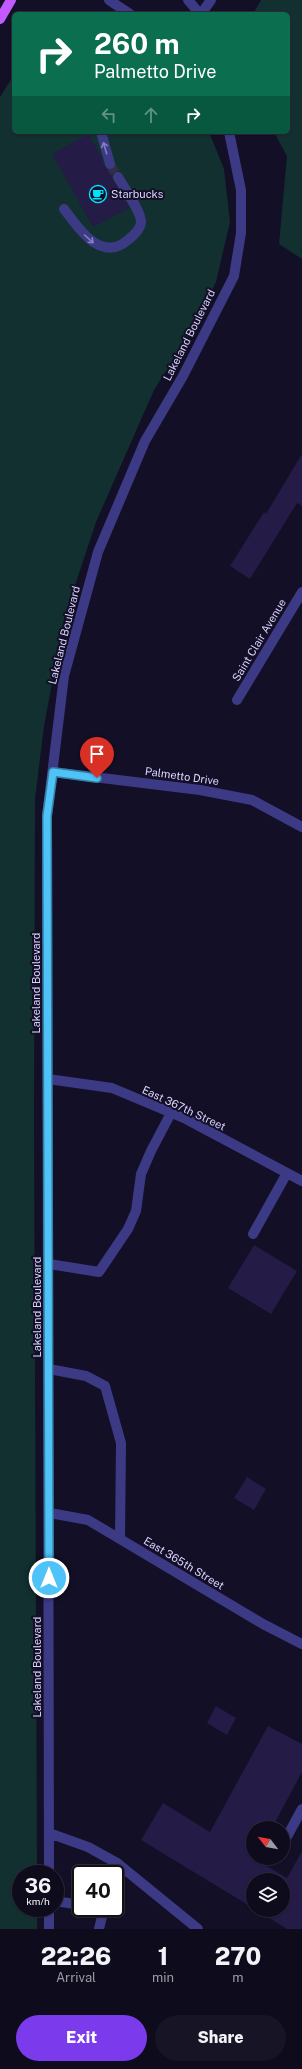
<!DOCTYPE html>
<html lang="en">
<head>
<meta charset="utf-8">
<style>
  body { margin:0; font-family:"Public Sans",sans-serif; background:#171425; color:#f1f3f6; height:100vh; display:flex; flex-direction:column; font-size:15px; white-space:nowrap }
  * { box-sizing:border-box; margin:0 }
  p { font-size:13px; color:#9b9ba3 }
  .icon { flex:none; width:22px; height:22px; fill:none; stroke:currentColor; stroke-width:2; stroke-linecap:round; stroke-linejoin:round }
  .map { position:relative; height:1929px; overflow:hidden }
  .sheet { display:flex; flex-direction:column; background:#0e0b1c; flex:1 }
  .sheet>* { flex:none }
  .top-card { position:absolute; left:12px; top:12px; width:278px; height:122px; border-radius:6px; box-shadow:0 1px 3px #0004,0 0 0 1px #2e2b3b; background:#0b6e4f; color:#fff; overflow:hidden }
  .needle { width:26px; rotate:301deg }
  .buttons { position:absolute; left:246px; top:1821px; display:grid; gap:8px }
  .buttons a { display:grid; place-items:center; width:44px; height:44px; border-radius:50%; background:#0e0b1c; box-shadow:0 1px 3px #0004,0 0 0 1px #2e2b3b; font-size:20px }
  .speed { position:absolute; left:12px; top:1865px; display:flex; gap:8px; font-size:20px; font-weight:700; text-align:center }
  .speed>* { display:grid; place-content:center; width:52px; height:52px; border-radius:50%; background:#0e0b1c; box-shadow:0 1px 3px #0004,0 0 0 1px #2e2b3b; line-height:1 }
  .speed small { font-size:10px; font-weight:400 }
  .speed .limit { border:2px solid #111; border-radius:6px; background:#fff; color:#111 }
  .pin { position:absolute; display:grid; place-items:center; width:34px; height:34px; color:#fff; margin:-41px -17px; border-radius:50% 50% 50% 0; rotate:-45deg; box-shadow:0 0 4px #0007 }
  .pin .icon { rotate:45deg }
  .me { position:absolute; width:44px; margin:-22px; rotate:0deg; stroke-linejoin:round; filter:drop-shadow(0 0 3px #0008) }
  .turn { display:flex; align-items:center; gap:14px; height:84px; padding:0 16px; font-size:18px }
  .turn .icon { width:52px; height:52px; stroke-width:2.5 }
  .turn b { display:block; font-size:28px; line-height:34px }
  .lanes { display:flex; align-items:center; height:38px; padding:0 16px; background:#0003; justify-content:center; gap:20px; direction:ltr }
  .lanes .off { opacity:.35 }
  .eta { display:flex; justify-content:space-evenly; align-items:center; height:68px; text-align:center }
  .eta b { font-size:24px; font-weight:800; line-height:28px }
  .cta { display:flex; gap:8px; margin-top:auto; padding:8px 16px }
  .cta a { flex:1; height:46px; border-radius:24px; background:#7c3aed; color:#fff; font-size:16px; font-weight:800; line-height:46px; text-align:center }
  .cta a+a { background:#171425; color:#f1f3f6 }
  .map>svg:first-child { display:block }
</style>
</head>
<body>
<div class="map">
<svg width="302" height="1929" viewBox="0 0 302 1929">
  <rect width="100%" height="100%" fill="#130f26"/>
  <path fill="#12302f" d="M 261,0 L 302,0 L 302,259 L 279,244 L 287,156 L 274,132 L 288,132 L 288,14 L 253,14 Z
    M 14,75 L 14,132 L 209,132 L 224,169 L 230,222 L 216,282 L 196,324 L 154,390 L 96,522 L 64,619 L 44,726 L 35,799 L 34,1120 L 37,1874 L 21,1874 L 21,1908 L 37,1908 L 37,1929 L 0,1929 L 0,97 Z"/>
  <path fill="#241b47" d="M 88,134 L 102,158 L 104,166 L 108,170 L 129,208 L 93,227 L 52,154 Z
    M 302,454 L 302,506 L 297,503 L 250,579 L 230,566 L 264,512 L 266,514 Z
    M 254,1245 L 297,1271 L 271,1314 L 228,1288 Z
    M 247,1477 L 266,1489 L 254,1510 L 234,1498 Z
    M 216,1706 L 236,1718 L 227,1735 L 207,1723 Z
    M 268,1726 L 302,1744 L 302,1772 L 272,1828 L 253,1828 L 253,1858 L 287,1878 L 302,1851 L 302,1929 L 287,1929 L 256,1910 L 283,1910 L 283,1880 L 253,1880 L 253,1908 L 141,1840 L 163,1803 L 210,1832 Z"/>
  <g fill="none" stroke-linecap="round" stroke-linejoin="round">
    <path stroke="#312d47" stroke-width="10" stroke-dasharray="10 5" stroke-linecap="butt" d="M 110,164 L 118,177"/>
    <path stroke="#3d3a85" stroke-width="10" d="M 109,0 L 130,14
      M 188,0 L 200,14
      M 201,14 L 211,0
      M 101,132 L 110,164
      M 64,209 C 79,229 101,263 128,240 C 133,236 140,230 141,223 C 142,212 124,188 118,177
      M 237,700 L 302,592
      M 53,772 L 200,790 L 252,800 L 302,827
      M 48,1079 L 112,1088 L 186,1119 L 302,1181
      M 253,1234 L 287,1173
      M 49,1264 L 99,1272 L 128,1229 L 136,1211 L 141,1174 L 151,1151 L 171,1113
      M 49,1369 L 86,1376 L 105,1386 L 121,1443 L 120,1539
      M 50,1513 L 88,1520 L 263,1624 L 302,1644
      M 49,1833 L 88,1847 L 117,1863 L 198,1929
      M 284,1842 L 302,1809
      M 49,1874 L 47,816 L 64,676 L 98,552 L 145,441 L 183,376 L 234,276 L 241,233 L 241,190 L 229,132
      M 55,1901 L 81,1905
      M 49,1929 L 49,1908
      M 99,1929 L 104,1908"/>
    <path stroke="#c25bff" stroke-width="10" d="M 0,19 L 11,0"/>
  </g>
  <defs><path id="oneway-shaft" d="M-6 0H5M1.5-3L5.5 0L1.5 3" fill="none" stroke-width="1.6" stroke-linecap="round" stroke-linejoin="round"/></defs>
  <g stroke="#837fbc">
    <use href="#oneway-shaft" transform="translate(105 148) rotate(-107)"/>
    <use href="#oneway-shaft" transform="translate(89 239) rotate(42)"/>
  </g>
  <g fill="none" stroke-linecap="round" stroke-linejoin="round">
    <g stroke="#337fa1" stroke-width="10">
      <path id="route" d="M 49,1578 L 47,816 L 53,772 L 97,778"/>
    </g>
    <use href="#route" stroke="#4fc3f7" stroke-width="7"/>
  </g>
  <defs>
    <g id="cafe-ring" transform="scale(0.9)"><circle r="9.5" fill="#130f26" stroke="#00e5ff" stroke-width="1.5"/><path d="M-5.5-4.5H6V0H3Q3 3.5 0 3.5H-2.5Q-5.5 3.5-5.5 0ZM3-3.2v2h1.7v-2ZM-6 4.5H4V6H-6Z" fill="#00e5ff"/></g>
  </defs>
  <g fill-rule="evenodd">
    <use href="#cafe-ring" x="98" y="194"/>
  </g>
  <g text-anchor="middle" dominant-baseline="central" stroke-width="4" stroke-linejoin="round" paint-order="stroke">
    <g font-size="11" fill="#d9d4ff" stroke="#130f26" text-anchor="start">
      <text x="111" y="194">Starbucks</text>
    </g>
    <g font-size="11" fill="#d9d4ff" stroke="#130f26">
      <text transform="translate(189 335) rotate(-63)">Lakeland Boulevard</text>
      <text transform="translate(64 635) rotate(-76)">Lakeland Boulevard</text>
      <text transform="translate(259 640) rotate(-59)">Saint Clair Avenue</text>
      <text transform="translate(182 776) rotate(8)">Palmetto Drive</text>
      <text transform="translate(36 983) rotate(-90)">Lakeland Boulevard</text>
      <text transform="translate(184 1108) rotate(25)">East 367th Street</text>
      <text transform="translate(37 1307) rotate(-90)">Lakeland Boulevard</text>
      <text transform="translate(184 1563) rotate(31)">East 365th Street</text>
      <text transform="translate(37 1667) rotate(-90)">Lakeland Boulevard</text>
    </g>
  </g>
</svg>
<div class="buttons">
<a><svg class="needle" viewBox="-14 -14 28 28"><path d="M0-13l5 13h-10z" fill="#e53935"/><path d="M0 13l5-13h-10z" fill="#9b9ba3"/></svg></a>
<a><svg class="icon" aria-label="layers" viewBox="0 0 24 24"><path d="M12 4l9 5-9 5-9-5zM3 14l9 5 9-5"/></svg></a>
</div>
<div class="speed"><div>36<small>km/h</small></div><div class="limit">40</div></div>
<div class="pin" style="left:97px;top:778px;background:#d93025"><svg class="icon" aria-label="arrive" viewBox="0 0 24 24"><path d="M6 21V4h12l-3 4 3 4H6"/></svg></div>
<svg class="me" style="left:49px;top:1578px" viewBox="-20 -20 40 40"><circle r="17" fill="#4fc3f7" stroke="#fff" stroke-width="3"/><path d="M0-11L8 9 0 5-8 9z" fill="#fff"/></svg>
<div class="top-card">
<div class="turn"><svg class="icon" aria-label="right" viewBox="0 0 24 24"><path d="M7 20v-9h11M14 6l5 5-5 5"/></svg><div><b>260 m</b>Palmetto Drive</div></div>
<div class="lanes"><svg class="icon off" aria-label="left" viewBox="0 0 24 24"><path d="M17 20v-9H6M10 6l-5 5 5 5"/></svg><svg class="icon off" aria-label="ahead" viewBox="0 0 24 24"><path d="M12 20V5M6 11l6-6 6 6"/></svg><svg class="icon" aria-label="right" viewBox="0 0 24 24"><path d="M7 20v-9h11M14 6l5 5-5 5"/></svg></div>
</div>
</div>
<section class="sheet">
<div class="eta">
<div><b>22:26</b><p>Arrival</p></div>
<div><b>1</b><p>min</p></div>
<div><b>270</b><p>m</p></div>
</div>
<div class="cta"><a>Exit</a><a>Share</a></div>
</section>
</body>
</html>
